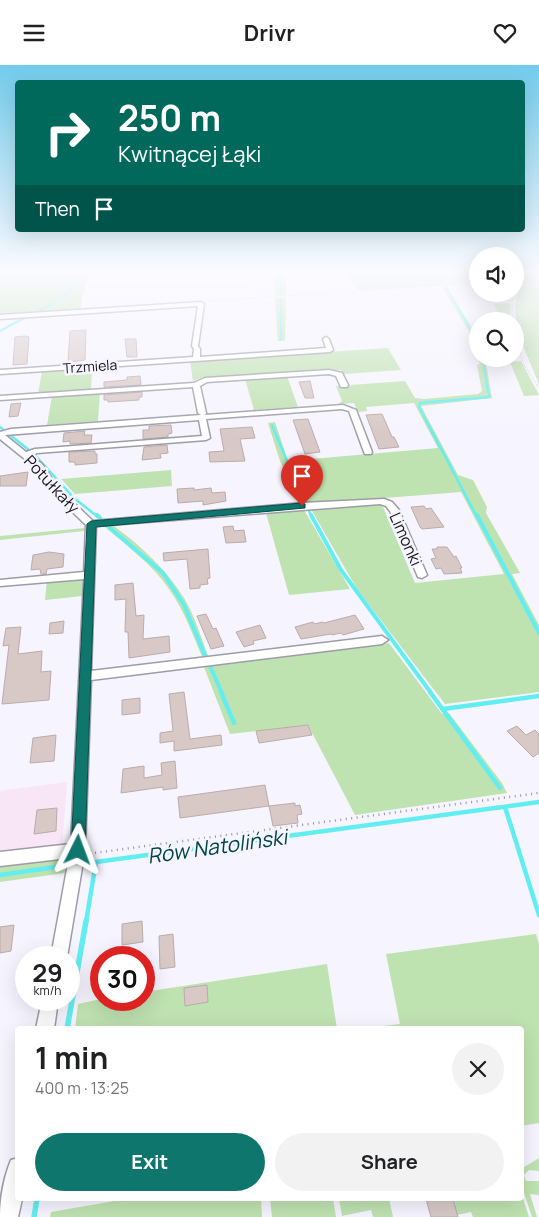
<!DOCTYPE html>
<html lang="en">
<head>
<meta charset="utf-8">
<style>
  body { margin:0; font-family:Manrope,sans-serif; background:#f2f2f2; color:#202124; height:100vh; display:flex; flex-direction:column; font-size:19px; white-space:nowrap }
  * { box-sizing:border-box; margin:0 }
  p { font-size:16px; color:#757577 }
  .icon { flex:none; width:28px; height:28px; fill:none; stroke:currentColor; stroke-width:2; stroke-linecap:round; stroke-linejoin:round }
  .map { position:relative; flex:1; overflow:hidden }
  .details { position:absolute; left:15px; top:961px; width:509px; height:175px; display:flex; flex-direction:column; background:#fff; border-radius:5px; box-shadow:0 5px 20px #0002 }
  .details>* { flex:none }
  .banner { position:absolute; left:15px; top:15px; width:510px; height:152px; border-radius:5px; box-shadow:0 5px 20px #0002; background:#00695c; color:#fff; overflow:hidden }
  .tools { position:absolute; left:469px; top:182px; display:grid; gap:10px }
  .tools a { display:grid; place-items:center; width:55px; height:55px; border-radius:50%; background:#fff; box-shadow:0 5px 20px #0002; font-size:25px }
  .speed { position:absolute; left:15px; top:881px; display:flex; gap:10px; font-size:25px; font-weight:700; text-align:center }
  .speed>* { display:grid; place-content:center; width:65px; height:65px; border-radius:50%; background:#fff; box-shadow:0 5px 20px #0002; line-height:1 }
  .speed small { font-size:12px; font-weight:400 }
  .speed .limit { border:8px solid #d22; background:#fff; color:#111 }
  .pin { position:absolute; display:grid; place-items:center; width:42px; height:42px; color:#fff; margin:-51px -21px; border-radius:50% 50% 50% 0; rotate:-45deg; box-shadow:0 0 5px #0007 }
  .pin .icon { rotate:45deg }
  .me { position:absolute; width:55px; margin:-28px; rotate:3deg; stroke-linejoin:round; filter:drop-shadow(0 0 4px #0008) }
  .turn { display:flex; align-items:center; gap:18px; height:105px; padding:0 20px; font-size:22px }
  .turn .icon { width:65px; height:65px; stroke-width:2.5 }
  .turn b { display:block; font-size:35px; line-height:42px }
  .then { display:flex; align-items:center; height:48px; padding:0 20px; background:#0003; gap:10px; font-size:19px }
  .round { display:grid; place-items:center; flex:none; width:52px; height:52px; border-radius:26px; background:#f2f2f2 }
  .headline { display:flex; align-items:center; justify-content:space-between; height:85px; padding:0 20px }
  h1 { font-size:30px; font-weight:700; line-height:38px }
  .cta { display:flex; gap:10px; margin-top:auto; padding:10px 20px }
  .cta a { flex:1; height:58px; border-radius:30px; background:#0f766e; color:#fff; font-size:20px; font-weight:700; line-height:58px; text-align:center }
  .cta a+a { background:#f2f2f2; color:#202124 }
  header { display:flex; justify-content:space-between; align-items:center; height:65px; padding:0 20px; background:#fff; font-size:22px; font-weight:700 }
  .map>svg:first-child { display:block }
</style>
</head>
<body>
<header><svg class="icon" aria-label="menu" viewBox="0 0 24 24"><path d="M4 6h16M4 12h16M4 18h16"/></svg>Drivr<svg class="icon" aria-label="heart" viewBox="0 0 24 24"><path d="M12 20l-8-8c-3-5 5-10 8-4 3-6 11-1 8 4z"/></svg></header>
<div class="map">
<svg width="539" height="1152" viewBox="0 0 539 1152">
  <rect width="100%" height="100%" fill="#f6f4fe"/>
  <path fill="#f8e5f6" d="M 67,717 L 62,782 L 0,789 L 0,726 Z"/>
  <path fill="#bfe2b1" d="M 0,209 L 122,209 L 87,211 L 80,245 L 0,250 Z
    M 274,209 L 286,209 L 286,230 L 275,231 Z
    M 348,209 L 477,209 L 477,219 L 358,225 Z
    M 515,209 L 539,209 L 539,319 L 517,267 L 515,242 L 518,226 L 515,219 Z
    M 442,222 L 447,222 L 473,265 L 477,276 L 477,293 L 468,265 Z
    M 275,233 L 286,233 L 285,276 L 278,276 Z
    M 511,238 L 510,256 L 502,256 L 494,239 Z
    M 388,283 L 401,305 L 343,309 L 341,305 L 209,313 L 204,312 L 193,316 L 190,296 Z
    M 478,294 L 484,294 L 486,298 L 492,333 L 421,341 L 458,410 L 473,415 L 487,442 L 486,448 L 520,508 L 512,509 L 539,560 L 539,627 L 445,639 L 357,524 L 311,444 L 374,438 L 383,442 L 415,518 L 504,509 L 461,427 L 308,439 L 307,436 L 300,437 L 280,396 L 268,358 L 275,357 L 288,396 L 438,383 L 414,338 L 366,342 L 367,346 L 358,347 L 354,338 L 338,339 L 342,336 L 336,321 L 405,316 L 415,333 L 424,334 L 478,329 L 482,326 L 477,300 L 480,299 Z
    M 521,296 L 539,330 L 524,331 L 510,297 Z
    M 92,303 L 91,325 L 38,329 L 42,306 Z
    M 287,311 L 298,342 L 254,345 L 245,314 Z
    M 100,328 L 98,356 L 47,360 L 52,331 Z
    M 171,405 L 172,421 L 75,429 L 61,414 Z
    M 304,445 L 350,524 L 289,530 L 266,448 Z
    M 114,461 C 141,481 166,504 184,533 C 195,551 201,573 209,593 L 203,594 C 193,570 184,545 169,524 C 153,500 127,481 105,462 Z
    M 85,463 L 84,466 L 0,475 L 0,471 Z
    M 82,512 L 82,531 L 45,535 L 47,515 Z
    M 389,578 L 442,649 L 449,648 L 502,718 L 507,728 L 355,750 L 308,660 L 230,669 L 204,602 L 212,599 Z
    M 68,789 L 65,808 L 0,817 L 0,798 Z
    M 536,869 L 539,879 L 539,1058 L 521,1061 L 521,964 L 360,964 L 400,959 L 386,889 Z
    M 327,899 L 337,964 L 75,964 L 78,939 L 101,934 L 144,935 L 144,927 Z
    M 539,1093 L 539,1106 L 529,1105 L 524,1110 L 526,1116 L 539,1116 L 539,1130 L 530,1129 L 537,1152 L 532,1152 L 521,1119 L 521,1104 Z
    M 521,1127 L 529,1152 L 473,1152 L 471,1147 L 457,1150 L 453,1134 L 521,1134 Z
    M 126,1134 L 261,1134 L 262,1152 L 50,1152 L 51,1147 Z
    M 270,1134 L 333,1134 L 336,1152 L 272,1152 Z
    M 339,1134 L 389,1134 L 393,1152 L 373,1152 L 371,1145 L 342,1151 Z"/>
  <g fill="none" stroke-linecap="round" stroke-linejoin="round">
    <path stroke="#62eef1" stroke-width="2" d="M 281,209 L 281,229
      M 446,222 L 456,239
      M 281,234 L 281,274
      M 457,241 L 470,263
      M 34,249 L 62,233 L 82,214
      M 0,266 L 28,251
      M 472,267 L 478,282
      M 482,294 L 483,298
      M 484,301 L 486,315"/>
    <path stroke="#62eef1" stroke-width="2.5" d="M 486,314 L 488,327
      M 272,360 L 304,437
      M 0,362 L 34,389 L 74,433 L 98,452
      M 308,444 L 312,452
      M 477,452 L 419,342 L 420,338 L 489,332 L 489,330"/>
    <path stroke="#62eef1" stroke-width="4" d="M 97,450 L 100,453
      M 311,450 L 341,505 L 431,628
      M 477,450 L 539,568
      M 110,463 L 163,508 L 184,540 L 206,593
      M 210,601 L 222,628"/>
    <path stroke="#62eef1" stroke-width="4.5" d="M 221,627 L 234,658
      M 430,627 L 500,723
      M 443,644 L 539,631
      M 505,742 L 539,850
      M 0,810 L 63,801
      M 86,857 L 96,797 L 539,737"/>
    <path stroke="#62eef1" stroke-width="5.5" d="M 67,964 L 86,856
      M 34,1152 L 37,1134"/>
  </g>
  <path fill="#d8c9c7" stroke="#baacaa" d="M 86,265 L 85,295 L 68,297 L 70,266 Z
    M 25,271 L 29,272 L 27,299 L 13,300 L 15,272 Z
    M 125,274 L 136,274 L 137,292 L 127,292 Z
    M 140,311 L 141,320 L 104,322 L 104,317 L 127,315 L 127,312 Z
    M 310,316 L 314,333 L 305,333 L 299,317 Z
    M 142,327 L 142,332 L 139,332 L 139,335 L 108,337 L 108,335 L 104,335 L 104,330 Z
    M 21,338 L 18,351 L 9,352 L 11,339 Z
    M 382,349 L 392,372 L 394,372 L 399,382 L 379,384 L 366,350 Z
    M 308,354 L 320,387 L 305,389 L 293,355 Z
    M 171,360 L 172,368 L 168,369 L 168,372 L 143,374 L 143,365 L 149,365 L 149,361 Z
    M 252,362 L 255,373 L 240,374 L 245,396 L 210,397 L 209,387 L 224,386 L 220,364 Z
    M 85,366 L 84,370 L 92,370 L 91,378 L 70,379 L 70,376 L 63,377 L 64,368 Z
    M 167,380 L 168,388 L 160,389 L 161,393 L 142,395 L 144,382 Z
    M 95,386 L 95,389 L 97,389 L 97,398 L 75,400 L 75,397 L 69,397 L 69,387 Z
    M 28,407 L 26,421 L 0,421 L 0,411 Z
    M 194,423 L 194,425 L 211,423 L 212,428 L 225,427 L 226,436 L 203,440 L 203,436 L 178,438 L 177,424 Z
    M 424,441 L 426,444 L 431,443 L 444,462 L 422,464 L 420,462 L 411,442 Z
    M 233,461 L 234,466 L 244,465 L 246,477 L 226,478 L 223,462 Z
    M 437,482 L 447,482 L 454,492 L 456,491 L 462,503 L 460,503 L 462,508 L 444,509 L 441,503 L 436,504 L 431,494 L 436,493 L 432,484 L 437,484 Z
    M 208,484 L 210,513 L 207,514 L 208,519 L 200,520 L 200,523 L 190,524 L 187,494 L 164,496 L 163,488 Z
    M 49,487 L 64,489 L 63,502 L 47,504 L 46,509 L 41,509 L 40,504 L 31,505 L 33,490 Z
    M 133,518 L 136,551 L 144,550 L 143,574 L 169,571 L 170,587 L 129,593 L 128,567 L 125,567 L 126,534 L 115,535 L 115,520 Z
    M 206,549 L 213,564 L 216,563 L 224,581 L 211,584 L 197,551 Z
    M 355,550 L 364,564 L 343,570 L 341,568 L 332,570 L 331,569 L 301,574 L 295,562 L 313,557 L 314,559 L 323,557 L 324,558 Z
    M 64,556 L 63,568 L 49,569 L 50,558 Z
    M 260,560 L 266,573 L 253,576 L 254,579 L 244,582 L 236,567 Z
    M 21,562 L 18,589 L 42,586 L 41,607 L 51,606 L 49,635 L 2,639 L 9,580 L 3,581 L 6,563 Z
    M 184,627 L 190,674 L 221,670 L 222,680 L 174,686 L 174,676 L 160,678 L 160,668 L 173,666 L 169,629 Z
    M 140,633 L 140,648 L 122,650 L 122,635 Z
    M 308,660 L 312,670 L 259,678 L 256,666 Z
    M 517,661 L 526,670 L 535,665 L 539,669 L 539,688 L 533,692 L 507,666 Z
    M 56,670 L 54,696 L 30,698 L 33,673 Z
    M 175,696 L 177,723 L 163,725 L 163,722 L 121,728 L 123,704 L 144,701 L 144,713 L 162,710 L 161,698 Z
    M 265,720 L 269,741 L 180,753 L 178,732 Z
    M 295,738 L 295,741 L 300,740 L 302,749 L 297,750 L 298,758 L 273,761 L 269,741 Z
    M 57,743 L 56,766 L 34,769 L 37,745 Z
    M 142,856 L 143,877 L 122,880 L 122,859 Z
    M 14,860 L 11,886 L 0,888 L 0,862 Z
    M 173,869 L 175,902 L 160,904 L 159,871 Z
    M 207,920 L 208,937 L 185,941 L 184,923 Z
    M 426,1134 L 453,1134 L 458,1152 L 431,1152 Z"/>
  <g fill="none" stroke-linecap="round" stroke-linejoin="round">
    <g stroke="#9e9ca8" stroke-width="3">
      <path id="minor" d="M 201,237 L 204,239 L 198,281 L 200,284 L 200,292 L 326,283 L 323,274 L 326,272 L 329,274 L 333,285 L 330,287 L 0,309 L 0,305 L 193,292 L 194,284 L 192,281 L 198,241 L 0,254 L 0,250 Z
        M 329,305 L 342,308 L 348,320 L 347,322 L 341,322 L 336,311 L 329,309 L 207,317 L 200,321 L 206,348 L 205,350 L 343,340 L 356,345 L 372,387 L 371,389 L 365,389 L 364,387 L 349,346 L 342,344 L 206,354 L 210,373 L 206,375 L 37,388 L 31,391 L 42,399 L 59,424 L 93,456 L 302,438 L 384,434 L 392,437 L 399,445 L 427,510 L 422,513 L 418,512 L 390,446 L 386,441 L 380,439 L 96,461 L 91,606 L 382,571 L 388,575 L 382,579 L 91,615 L 85,785 L 67,892 L 51,892 L 69,793 L 0,801 L 0,787 L 71,779 L 84,514 L 0,521 L 0,515 L 84,507 L 86,460 L 53,428 L 36,403 L 0,374 L 0,367 L 11,364 L 201,350 L 198,348 L 193,322 L 0,335 L 0,331 L 194,318 L 205,313 ZM 199,355 L 202,371 L 35,384 L 26,387 L 5,370 Z
        M 42,935 L 58,935 L 54,964 L 36,964 Z
        M 18,1093 L 18,1134 L 22,1134 L 18,1152 L 0,1152 C 0,1134 4,1112 11,1095 Z"/>
    </g>
    <path stroke="#97969e" stroke-width="1" stroke-dasharray="0.5 2" stroke-linecap="butt" d="M 515,223 L 539,224
      M 512,229 L 513,256
      M 208,236 L 436,221 L 440,219 L 438,209
      M 515,269 L 523,298 L 539,323"/>
    <path stroke="#97969e" stroke-width="2.5" stroke-dasharray="1 4.5" stroke-linecap="butt" d="M 90,786 L 94,788 L 539,728"/>
    <use href="#minor" fill="#fff" fill-rule="evenodd"/>
  </g>
  <linearGradient id="sky" x2="0" y2="1"><stop stop-color="#72cbec"/><stop offset="0.56" stop-color="#fbfaff"/><stop offset="1" stop-color="#fbfaff" stop-opacity="0"/></linearGradient>
  <rect width="539" height="370" fill="url(#sky)"/>
  <path fill="#0f766e" stroke="#0a4d48" d="M 302,438 L 305,439 L 305,443 L 96,462 L 85,785 L 83,790 L 78,792 L 73,790 L 71,785 L 87,459 L 91,456 Z"/>
  <g text-anchor="middle" dominant-baseline="central" stroke-width="5" stroke-linejoin="round" paint-order="stroke">
    <g font-size="14" fill="#16151a" stroke="#f6f4fe">
      <text transform="translate(90 301) rotate(-4)">Trzmiela</text>
    </g>
    <g font-size="16" fill="#16151a" stroke="#f6f4fe">
      <text transform="translate(52 419) rotate(47)">Potułkały</text>
      <text transform="translate(406 474) rotate(66)">Limonki</text>
    </g>
    <g font-size="21" font-style="italic" fill="#014547" stroke="#f6f4fe">
      <text transform="translate(217 781) rotate(-8)">Rów Natoliński</text>
    </g>
  </g>
</svg>
<div class="tools">
<a><svg class="icon" aria-label="sound" viewBox="0 0 24 24"><path d="M4 9h4l5-4v14l-5-4H4zM17 9q2 3 0 6"/></svg></a>
<a><svg class="icon" aria-label="search" viewBox="0 0 24 24"><circle cx="10" cy="10" r="6"/><path d="M15 15l6 6"/></svg></a>
</div>
<div class="speed"><div>29<small>km/h</small></div><div class="limit">30</div></div>
<div class="pin" style="left:302px;top:441px;background:#d93025"><svg class="icon" aria-label="arrive" viewBox="0 0 24 24"><path d="M6 21V4h12l-3 4 3 4H6"/></svg></div>
<svg class="me" style="left:78px;top:785px" viewBox="-20 -20 40 40"><path d="M0-17L14 15 0 8-14 15z" fill="#0f766e" stroke="#fff" stroke-width="4"/></svg>
<div class="banner">
<div class="turn"><svg class="icon" aria-label="right" viewBox="0 0 24 24"><path d="M7 20v-9h11M14 6l5 5-5 5"/></svg><div><b>250 m</b>Kwitnącej Łąki</div></div>
<div class="then">Then<svg class="icon" aria-label="arrive" viewBox="0 0 24 24"><path d="M6 21V4h12l-3 4 3 4H6"/></svg></div>
</div>
<section class="details">
<div class="headline"><div><h1>1 min</h1><p>400 m · 13:25</p></div><a class="round"><svg class="icon" aria-label="close" viewBox="0 0 24 24"><path d="M6 6l12 12M18 6L6 18"/></svg></a></div>
<div class="cta"><a>Exit</a><a>Share</a></div>
</section>
</div>
</body>
</html>
